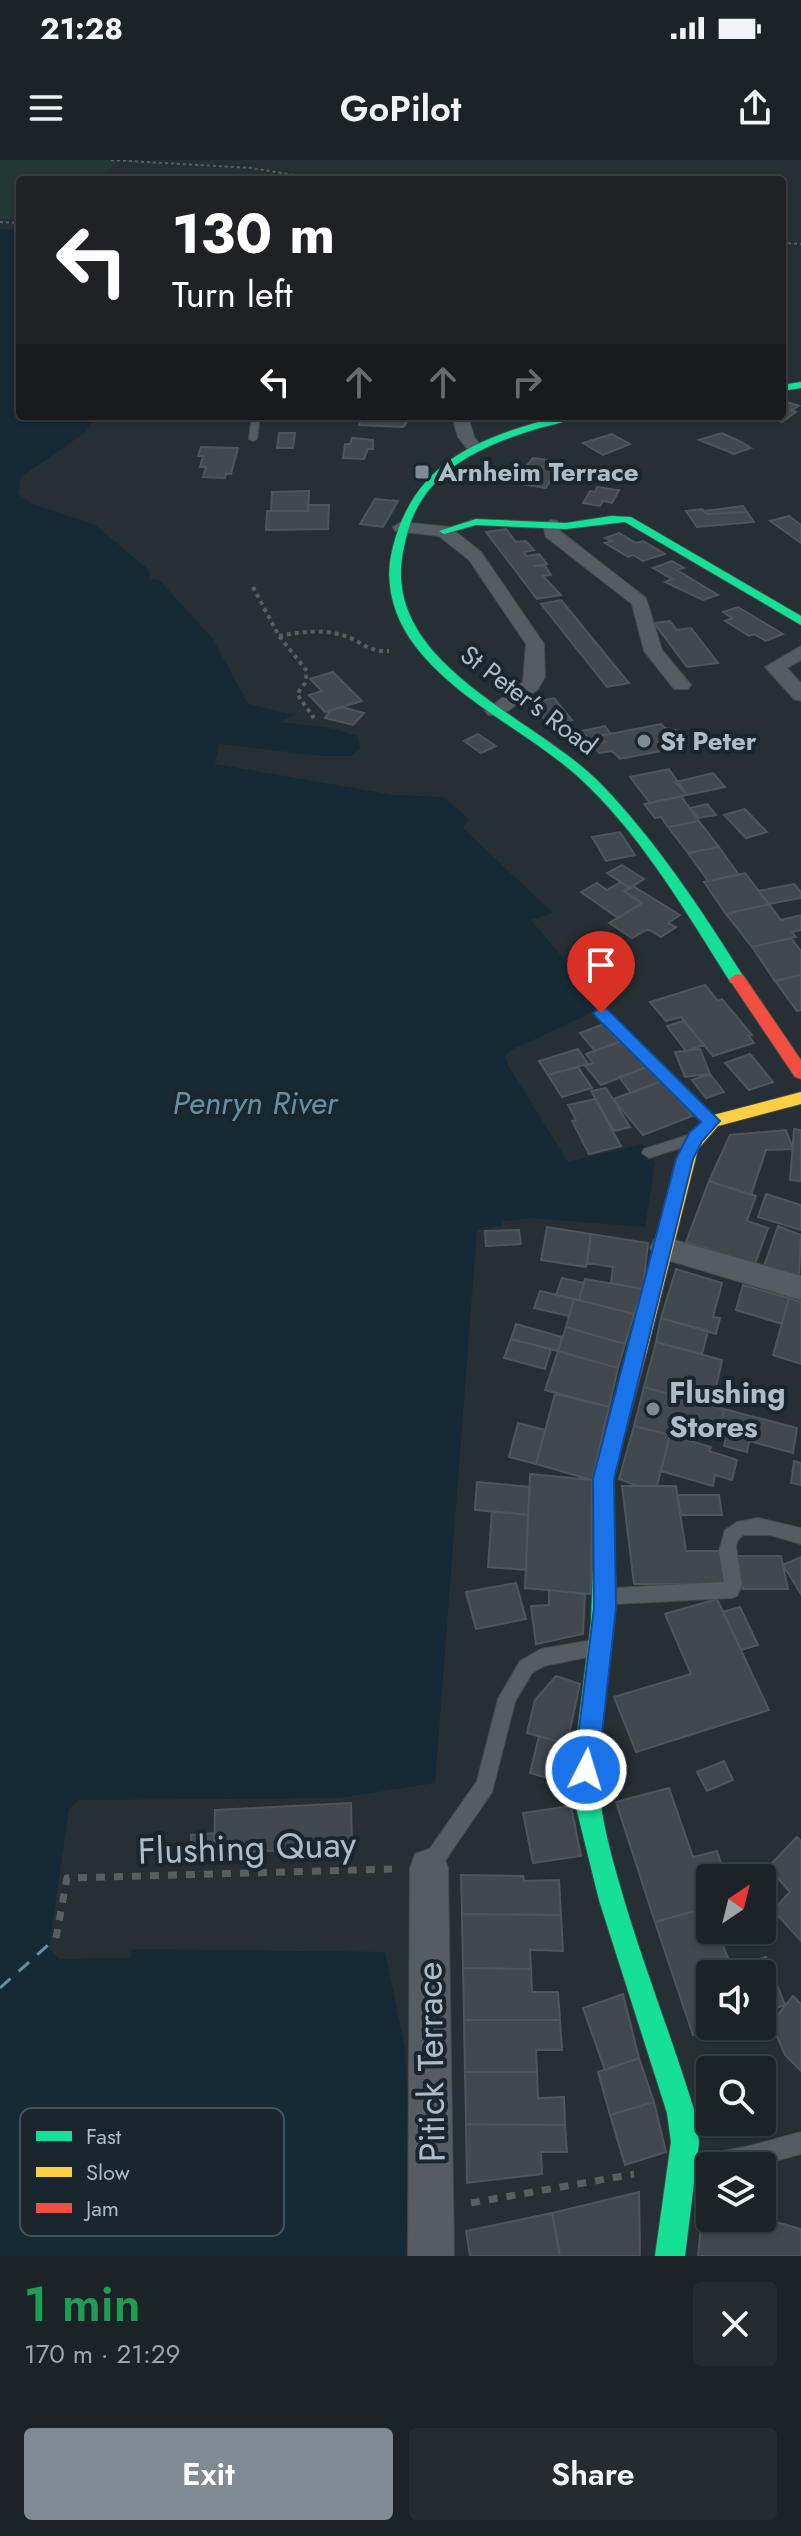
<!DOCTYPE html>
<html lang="en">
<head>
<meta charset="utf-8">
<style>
  body { margin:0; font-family:Jost,sans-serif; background:#252b2e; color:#f1f3f6; height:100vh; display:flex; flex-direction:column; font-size:30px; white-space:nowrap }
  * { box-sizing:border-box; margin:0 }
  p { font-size:26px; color:#a0a4a7 }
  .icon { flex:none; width:44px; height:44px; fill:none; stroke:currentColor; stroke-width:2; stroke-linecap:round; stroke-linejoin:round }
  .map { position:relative; height:2096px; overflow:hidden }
  .details { display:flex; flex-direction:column; background:#1c2326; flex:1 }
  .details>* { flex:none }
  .hud { position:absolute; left:16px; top:16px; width:770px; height:244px; border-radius:8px; box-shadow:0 2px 6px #0004,0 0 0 2px #3a4043; background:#202124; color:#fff; overflow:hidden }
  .needle { width:52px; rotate:35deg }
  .tools { position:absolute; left:696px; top:1704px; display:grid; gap:16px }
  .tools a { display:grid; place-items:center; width:80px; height:80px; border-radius:8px; background:#1c2326; box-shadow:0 2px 6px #0004,0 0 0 2px #3a4043; font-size:40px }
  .pin { position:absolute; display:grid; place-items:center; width:68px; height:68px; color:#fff; margin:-82px -34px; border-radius:50% 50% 50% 0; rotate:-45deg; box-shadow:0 0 8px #0007 }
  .pin .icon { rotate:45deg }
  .me { position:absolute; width:88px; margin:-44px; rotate:5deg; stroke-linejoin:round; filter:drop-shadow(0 0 6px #0008) }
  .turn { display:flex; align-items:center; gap:28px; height:168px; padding:0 24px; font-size:36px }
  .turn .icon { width:104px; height:104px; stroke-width:2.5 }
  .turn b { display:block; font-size:56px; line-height:68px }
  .lanes { display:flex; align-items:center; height:76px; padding:0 24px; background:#0003; justify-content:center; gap:40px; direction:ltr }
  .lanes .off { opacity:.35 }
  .round { display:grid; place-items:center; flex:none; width:84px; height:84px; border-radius:8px; background:#252b2e }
  .summary { display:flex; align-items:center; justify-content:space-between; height:136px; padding:0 24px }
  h1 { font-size:48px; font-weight:600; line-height:60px; color:#1e9e55 }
  .primary-button { display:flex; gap:16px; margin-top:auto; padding:16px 24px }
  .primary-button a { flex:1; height:92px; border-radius:8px; background:#7e8b93; color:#fff; font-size:32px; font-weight:600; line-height:92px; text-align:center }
  .primary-button a+a { background:#252b2e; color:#f1f3f6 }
  .status { display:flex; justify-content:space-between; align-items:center; height:56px; padding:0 40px; background:#1c2326; direction:ltr }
  .status svg { height:22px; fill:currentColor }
  header { display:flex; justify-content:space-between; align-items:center; height:104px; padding:0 24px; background:#1c2326; font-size:36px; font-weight:600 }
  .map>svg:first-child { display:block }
</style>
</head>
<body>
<div class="status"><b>21:28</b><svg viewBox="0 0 49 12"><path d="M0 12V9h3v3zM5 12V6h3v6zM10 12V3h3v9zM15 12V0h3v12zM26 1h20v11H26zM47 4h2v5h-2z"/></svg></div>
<header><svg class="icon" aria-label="menu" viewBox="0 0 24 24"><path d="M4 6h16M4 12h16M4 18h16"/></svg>GoPilot<svg class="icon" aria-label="share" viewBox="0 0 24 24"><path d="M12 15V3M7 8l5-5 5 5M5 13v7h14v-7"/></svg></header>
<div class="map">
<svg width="801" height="2096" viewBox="0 0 801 2096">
  <rect width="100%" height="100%" fill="#262f33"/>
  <path fill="#233936" d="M 0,0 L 121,0 L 94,20 L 20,20 L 20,60 L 0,59 Z"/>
  <path fill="#162a36" d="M 0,69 L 20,70 L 20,256 L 93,256 L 87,271 L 20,318 L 18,334 L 33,344 L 95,365 L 149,410 L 150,419 L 159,420 L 213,479 L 248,544 L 294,555 L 280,562 L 336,569 L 357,576 L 360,587 L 352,596 L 322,596 L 219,584 L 215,604 L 394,635 L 443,637 L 469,659 L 463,668 L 553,753 L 531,760 L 568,804 L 589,811 L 605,840 L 589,854 L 509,891 L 505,897 L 509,907 L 568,1002 L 642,984 L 655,1003 L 645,1067 L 530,1058 L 503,1061 L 501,1066 L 477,1069 L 435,1623 L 339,1638 L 79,1640 L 69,1649 L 49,1788 L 59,1799 L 130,1798 L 132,1789 L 385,1792 L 405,1889 L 411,2007 L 405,2096 L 0,2096 Z"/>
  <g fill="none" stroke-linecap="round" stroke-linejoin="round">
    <path stroke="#668fa6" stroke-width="3" stroke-dasharray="14 11" stroke-linecap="butt" d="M 0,1828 L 56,1778"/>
  </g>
  <path fill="#41494e" stroke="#4d565b" stroke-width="2" d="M 784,241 L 799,246 L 792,250 L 796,252 L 782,262 L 760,256 L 782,256 Z
    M 362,256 L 388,257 L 412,256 L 403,267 L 359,265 Z
    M 279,273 L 295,273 L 293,288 L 277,288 Z
    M 722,273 L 741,282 L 751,288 L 734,294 L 699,280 Z
    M 612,274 L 630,284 L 603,295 L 583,283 Z
    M 352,278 L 373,280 L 373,289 L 368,289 L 364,299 L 343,298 L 345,284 L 350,284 Z
    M 201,287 L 238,288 L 231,314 L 226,314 L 225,318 L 203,317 L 206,307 L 200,307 L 203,296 L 198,296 Z
    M 533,298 L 548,300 L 546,304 L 554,305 L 550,312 L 555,313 L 546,328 L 514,323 L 520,308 L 524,309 Z
    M 597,327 L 616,330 L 619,330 L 612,343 L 603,341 L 600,346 L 583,343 L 590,331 L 595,332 Z
    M 309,331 L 308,351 L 271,351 L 272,332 Z
    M 375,339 L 398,341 L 383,367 L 360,364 Z
    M 308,345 L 329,345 L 328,369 L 266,370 L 267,351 L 308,351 Z
    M 743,346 L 747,352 L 707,354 L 704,351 Z
    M 702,349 L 707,354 L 747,352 L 754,362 L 697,367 L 686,351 Z
    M 789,356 L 801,365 L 801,383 L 770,361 Z
    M 506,369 L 516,382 L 526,381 L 534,390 L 524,392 L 527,396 L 539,394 L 547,404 L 534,406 L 545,406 L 551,415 L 543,416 L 561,435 L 537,439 L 486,372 Z
    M 619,373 L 636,383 L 643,381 L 665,394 L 643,401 L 633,395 L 628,397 L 605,383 L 612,381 L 605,378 Z
    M 672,401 L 684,408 L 677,410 L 718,435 L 703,440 L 665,422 L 672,419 L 653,408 Z
    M 561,440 L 629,523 L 607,527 L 541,444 Z
    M 738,447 L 783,474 L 766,481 L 754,474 L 749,476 L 725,461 L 732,458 L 723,452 Z
    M 670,461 L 677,470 L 691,468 L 718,503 L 687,507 L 654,463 Z
    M 333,512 L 362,541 L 325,552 L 309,535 L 322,531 L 310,519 Z
    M 554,538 L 572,560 L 549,565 L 532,543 Z
    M 342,547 L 364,553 L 353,565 L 325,558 L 331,550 Z
    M 661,564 L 665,568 L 684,572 L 687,578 L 679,583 L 682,587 L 620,599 L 612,591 L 599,593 L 593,585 L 605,582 L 600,576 Z
    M 605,566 L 611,574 L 600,576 L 605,582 L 593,585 L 582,571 Z
    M 478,574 L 496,586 L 481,593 L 464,581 Z
    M 669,609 L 687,635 L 650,643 L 630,617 Z
    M 713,613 L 725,627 L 687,635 L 675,622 Z
    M 681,636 L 699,661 L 668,667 L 661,657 L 655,658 L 644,644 Z
    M 707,644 L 716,655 L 698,658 L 690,648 Z
    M 745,649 L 767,672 L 746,678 L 724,655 Z
    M 699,661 L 719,687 L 688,693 L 668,667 Z
    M 620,672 L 635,695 L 606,701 L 592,677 Z
    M 719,687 L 739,715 L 708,721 L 688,693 Z
    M 622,705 L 644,719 L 630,728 L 607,713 Z
    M 745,713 L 769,744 L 726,754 L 704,722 Z
    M 621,722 L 630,728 L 624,731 L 642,743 L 618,758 L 581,732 L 597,723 L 607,730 Z
    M 794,724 L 801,732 L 801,738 L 769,744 L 758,731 Z
    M 633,726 L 680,755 L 668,763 L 676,767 L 661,777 L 648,769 L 632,778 L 609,763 L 642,743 L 624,731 Z
    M 769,744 L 781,760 L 801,755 L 801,770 L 792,772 L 796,777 L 752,787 L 726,754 Z
    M 791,778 L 801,791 L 801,815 L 775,821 L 752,787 Z
    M 801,815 L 801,850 L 797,851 L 775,821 Z
    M 705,825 L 718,841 L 722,839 L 752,875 L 749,876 L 754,883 L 713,896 L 681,857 L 666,861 L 650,842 Z
    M 684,861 L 704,885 L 686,891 L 667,866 Z
    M 604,864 L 619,882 L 595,891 L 580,873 Z
    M 624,880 L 647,907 L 601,925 L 585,906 L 593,903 L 586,894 Z
    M 578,889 L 588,904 L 548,915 L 539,901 Z
    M 700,889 L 710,914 L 685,917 L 675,892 Z
    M 750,894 L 760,906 L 773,922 L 749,930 L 725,903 Z
    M 578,907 L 592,928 L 562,937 L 548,915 Z
    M 647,907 L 660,922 L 631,933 L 619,917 Z
    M 710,914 L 724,932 L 706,938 L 692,920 Z
    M 662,921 L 692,956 L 643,975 L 613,939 Z
    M 606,928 L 613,939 L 630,967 L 614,971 L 591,931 Z
    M 595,939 L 621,986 L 589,994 L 572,961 L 576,960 L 568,945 Z
    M 794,969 L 801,970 L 801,1021 L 790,1020 Z
    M 786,970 L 793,989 L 766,990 L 751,1035 L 709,1021 L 730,975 Z
    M 709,1021 L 756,1036 L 747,1061 L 768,1068 L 755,1104 L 686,1082 Z
    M 766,1034 L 801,1045 L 801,1070 L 758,1057 Z
    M 778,1066 L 801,1075 L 799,1117 L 764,1106 Z
    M 547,1067 L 591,1074 L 586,1107 L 541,1100 Z
    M 519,1070 L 521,1084 L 486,1086 L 485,1071 Z
    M 591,1074 L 648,1083 L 643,1129 L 611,1123 L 613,1107 L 587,1103 Z
    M 676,1109 L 722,1123 L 713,1157 L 720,1158 L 716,1174 L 661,1158 Z
    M 562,1118 L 584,1123 L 579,1140 L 556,1135 Z
    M 585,1119 L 643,1129 L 634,1154 L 579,1140 Z
    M 743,1125 L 789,1138 L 782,1164 L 736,1150 Z
    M 540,1131 L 574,1139 L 569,1156 L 534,1148 Z
    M 789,1138 L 801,1142 L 801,1204 L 773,1195 Z
    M 574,1139 L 634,1154 L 625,1184 L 566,1167 Z
    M 661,1158 L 708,1171 L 702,1194 L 656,1182 Z
    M 516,1164 L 562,1177 L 558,1191 L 511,1179 Z
    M 566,1167 L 625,1184 L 618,1208 L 558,1191 Z
    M 511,1179 L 551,1189 L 545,1209 L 504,1198 Z
    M 656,1182 L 722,1200 L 712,1246 L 644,1227 Z
    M 558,1191 L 618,1208 L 609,1247 L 545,1230 Z
    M 644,1227 L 724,1249 L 719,1275 L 674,1262 L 670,1275 L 634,1266 Z
    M 555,1234 L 609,1247 L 592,1320 L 536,1304 Z
    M 724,1249 L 797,1268 L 793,1293 L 749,1281 L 747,1292 L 724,1286 L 726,1277 L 719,1275 Z
    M 518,1263 L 545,1270 L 536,1304 L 509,1297 Z
    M 634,1266 L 670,1275 L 657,1326 L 637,1326 L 619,1319 Z
    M 670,1275 L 711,1287 L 709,1291 L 737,1300 L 732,1320 L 715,1315 L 713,1326 L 661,1311 Z
    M 794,1301 L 801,1303 L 801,1325 L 791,1323 Z
    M 530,1314 L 592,1320 L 591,1434 L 525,1428 Z
    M 477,1322 L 530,1327 L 528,1355 L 475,1350 Z
    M 622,1326 L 676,1326 L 686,1391 L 720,1391 L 725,1424 L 634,1424 Z
    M 677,1335 L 719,1335 L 722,1355 L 680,1355 Z
    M 492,1351 L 528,1355 L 526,1410 L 488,1407 Z
    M 737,1396 L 781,1396 L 788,1429 L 743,1429 Z
    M 801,1397 L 801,1434 L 783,1405 Z
    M 516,1423 L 526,1459 L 476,1469 L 466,1432 Z
    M 549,1430 L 585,1434 L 583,1474 L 536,1484 L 531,1446 L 549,1445 Z
    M 717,1439 L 769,1550 L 636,1592 L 614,1537 L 691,1514 L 665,1454 Z
    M 740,1447 L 758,1485 L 741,1490 L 723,1452 Z
    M 556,1516 L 580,1524 L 567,1584 L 527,1573 L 535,1540 Z
    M 539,1576 L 567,1584 L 558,1621 L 530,1613 Z
    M 724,1601 L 733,1620 L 707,1631 L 697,1612 Z
    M 669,1628 L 693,1697 L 717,1691 L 726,1718 L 710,1718 L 710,1747 L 655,1762 L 616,1642 Z
    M 351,1643 L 352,1686 L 214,1694 L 215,1650 Z
    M 571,1646 L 581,1696 L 533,1703 L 523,1653 Z
    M 214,1673 L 214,1694 L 191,1697 L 191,1675 Z
    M 797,1677 L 801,1681 L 801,1781 L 773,1750 L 790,1732 L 768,1707 Z
    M 461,1715 L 523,1716 L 524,1721 L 559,1720 L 561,1755 L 462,1754 Z
    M 708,1747 L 710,1770 L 717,1770 L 732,1808 L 766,1797 L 785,1845 L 762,1853 L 762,1814 L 710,1814 L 710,1866 L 720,1866 L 693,1875 L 655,1762 Z
    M 462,1754 L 561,1755 L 563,1791 L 530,1790 L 531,1809 L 463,1808 Z
    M 463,1808 L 531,1809 L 532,1832 L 558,1832 L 560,1860 L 464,1860 Z
    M 623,1834 L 639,1898 L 605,1910 L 583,1848 Z
    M 793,1836 L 801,1844 L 801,1911 L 785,1895 L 771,1863 Z
    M 464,1860 L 560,1860 L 562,1890 L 536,1890 L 537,1912 L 465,1912 Z
    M 639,1898 L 654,1942 L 610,1955 L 598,1912 Z
    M 465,1912 L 537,1912 L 538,1938 L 564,1937 L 565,1965 L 466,1964 Z
    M 654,1942 L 666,1992 L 625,2005 L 610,1955 Z
    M 466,1964 L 565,1965 L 567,1992 L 541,1992 L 542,2014 L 467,2023 Z
    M 705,2024 L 710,2026 L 710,2058 L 762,2058 L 801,2069 L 801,2096 L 698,2096 Z
    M 639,2032 L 640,2096 L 560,2096 L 552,2053 Z
    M 552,2053 L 560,2096 L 470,2096 L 466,2071 Z"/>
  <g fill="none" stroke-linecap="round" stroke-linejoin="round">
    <g stroke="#434b4f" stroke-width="2">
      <path id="lane" d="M 252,256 L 260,256 L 257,279 L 253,281 L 249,279 Z
        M 601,849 L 605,850 L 718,961 L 716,964 L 706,964 L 688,950 L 597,856 L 595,853 L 597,850 Z
        M 688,975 L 695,980 L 693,984 L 649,998 L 642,993 L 644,989 Z
        M 758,1358 L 801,1368 L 801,1384 L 770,1375 L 743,1375 L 738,1380 L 736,1386 L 742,1425 L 737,1436 L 731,1438 L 614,1444 L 608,1442 L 605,1436 L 608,1430 L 614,1428 L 724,1422 L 719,1391 L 725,1370 L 737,1362 Z
        M 592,1480 L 598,1483 L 601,1489 L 598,1495 L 544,1506 L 532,1513 L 515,1542 L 492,1632 L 436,1714 L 429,1717 L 422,1714 L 419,1707 L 422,1700 L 477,1621 L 498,1539 L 520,1501 L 541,1489 Z
        M 801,1972 L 801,1994 L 756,2006 L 710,2006 L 710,2015 L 695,2018 L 687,2015 L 684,2007 L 687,1999 L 695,1996 L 745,1987 Z"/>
    </g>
    <g stroke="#434b4f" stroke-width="2">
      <path id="street" d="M 452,256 L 468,256 L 474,277 L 482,288 L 479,291 L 469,291 L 458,277 Z
        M 551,360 L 557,361 L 560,371 L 646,438 L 662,490 L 691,525 L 688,529 L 674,529 L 644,491 L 632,444 L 546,377 L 543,365 Z
        M 401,362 L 450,367 L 481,392 L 544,484 L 545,517 L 538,529 L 502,555 L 488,555 L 485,551 L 523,522 L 526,484 L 469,400 L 439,376 L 395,371 L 393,367 Z
        M 801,486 L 801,500 L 787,508 L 801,523 L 801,541 L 794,539 L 765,507 Z
        M 664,1077 L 801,1116 L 801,1140 L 654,1096 L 650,1088 L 654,1080 Z
        M 429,1689 L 443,1694 L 448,1708 L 454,2096 L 408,2096 L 410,1708 L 415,1694 Z"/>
    </g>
    <g stroke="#434b4f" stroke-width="2">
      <path id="fast" d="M 801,222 L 801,228 L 782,231 L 782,225 Z
        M 560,256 L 576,256 C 565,263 549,265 536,269 C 500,280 461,295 435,323 C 417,342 409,362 404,387 C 377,504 535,556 601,624 C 657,682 702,751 745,819 L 743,823 L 731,823 C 688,755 647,684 589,627 C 537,575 462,546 416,487 C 394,459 384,424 392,391 C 413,301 478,278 560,256 Z
        M 611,356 L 631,357 L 801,456 L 801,465 L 625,362 L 566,369 L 476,365 L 444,374 L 439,371 L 476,359 L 566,363 Z
        M 604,1397 L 612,1400 C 626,1432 599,1557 598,1600 C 597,1644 608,1684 620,1726 C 642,1803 672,1877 695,1953 L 699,1982 L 685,2096 L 655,2096 L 671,1982 L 667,1953 L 599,1740 L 576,1647 L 574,1599 L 591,1462 L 593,1407 L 596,1400 Z"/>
    </g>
    <g stroke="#434b4f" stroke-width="2">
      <path id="slow" d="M 801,932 L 801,944 L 718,966 L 698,989 L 646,1195 L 643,1201 L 636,1203 L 629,1201 L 626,1195 L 684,982 L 706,957 Z"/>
    </g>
    <g stroke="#434b4f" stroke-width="2">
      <path id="jam" d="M 737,814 L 743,815 L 801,900 L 801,919 L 795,917 L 729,819 Z
        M 636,1187 L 643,1189 L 646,1195 L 613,1319 L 615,1407 L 612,1414 L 604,1417 L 596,1414 L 593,1407 L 593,1319 L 626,1195 L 629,1189 Z"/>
    </g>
    <path stroke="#575f62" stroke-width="2" stroke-dasharray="3 3" stroke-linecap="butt" d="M 111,0 L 251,8 L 323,20
      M 0,62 L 20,63
      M 782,83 L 801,84"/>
    <path stroke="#575f62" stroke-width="4" stroke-dasharray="4 4" stroke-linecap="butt" d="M 253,427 L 279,476 L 307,511 L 305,523 L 297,534 L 314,558
      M 279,476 C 300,472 322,469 342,475 C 361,480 368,493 389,491"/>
    <path stroke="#575f62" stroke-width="7" stroke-dasharray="9 9" stroke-linecap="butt" d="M 56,1778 L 67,1718 L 392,1709
      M 471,2043 L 634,2014"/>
    <use href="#lane" fill="#565d62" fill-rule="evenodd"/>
    <use href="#street" fill="#565d62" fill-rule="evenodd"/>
    <use href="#fast" fill="#16e098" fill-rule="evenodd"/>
    <use href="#slow" fill="#ffcf43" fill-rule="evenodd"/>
    <use href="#jam" fill="#f24e42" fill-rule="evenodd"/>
  </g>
  <path fill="#1a73e8" stroke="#114b97" stroke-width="2" d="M 601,847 L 607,849 L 720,961 L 702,981 L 693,999 L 614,1319 L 616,1448 L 598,1610 L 595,1619 L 586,1622 L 578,1619 L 574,1610 L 594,1448 L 593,1319 L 676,999 L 689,973 L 701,962 L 596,857 L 593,853 Z"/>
  <g fill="#7e8b93" stroke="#19262d" stroke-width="3">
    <rect x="414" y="304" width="16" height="16" rx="4"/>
    <circle cx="644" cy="581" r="8"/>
    <circle cx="653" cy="1249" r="8"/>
  </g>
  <g text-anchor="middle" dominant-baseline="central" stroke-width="8" stroke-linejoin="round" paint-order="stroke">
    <g font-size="26" font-weight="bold" fill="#aebcc6" stroke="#19262d" text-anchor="start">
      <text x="438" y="312">Arnheim Terrace</text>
      <text x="660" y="581">St Peter</text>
    </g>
    <g font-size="26" fill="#aebcc6" stroke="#19262d">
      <text transform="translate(529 540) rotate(37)">St Peter's Road</text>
    </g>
    <g font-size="30" font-weight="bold" fill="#aebcc6" stroke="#19262d" text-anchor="start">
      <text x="669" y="1232">Flushing<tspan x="669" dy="34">Stores</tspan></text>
    </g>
    <g font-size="32" font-style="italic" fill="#668fa6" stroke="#19262d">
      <text x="255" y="943">Penryn River</text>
    </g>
    <g font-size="36" fill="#aebcc6" stroke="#19262d">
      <text transform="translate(247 1687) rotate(-2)">Flushing Quay</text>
      <text transform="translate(430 1902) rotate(-91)">Pitick Terrace</text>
    </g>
  </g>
  <rect x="20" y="1948" width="264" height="128" rx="12" fill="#19262d" stroke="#46535b" stroke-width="2"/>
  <rect x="36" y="1971" width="36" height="10" fill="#16e098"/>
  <rect x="36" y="2007" width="36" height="10" fill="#ffcf43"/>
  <rect x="36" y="2043" width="36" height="10" fill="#f24e42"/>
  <g font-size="22" fill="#aebcc6">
    <text x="86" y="1984">Fast</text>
    <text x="86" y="2020">Slow</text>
    <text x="86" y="2056">Jam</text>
  </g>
</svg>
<div class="tools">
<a><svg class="needle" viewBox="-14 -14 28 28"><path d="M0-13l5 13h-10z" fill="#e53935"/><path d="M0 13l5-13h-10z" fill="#a0a4a7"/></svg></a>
<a><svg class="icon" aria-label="sound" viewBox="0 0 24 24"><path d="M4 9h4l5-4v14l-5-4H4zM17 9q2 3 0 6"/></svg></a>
<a><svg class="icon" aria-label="search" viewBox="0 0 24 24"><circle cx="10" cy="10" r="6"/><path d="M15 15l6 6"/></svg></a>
<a><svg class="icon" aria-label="layers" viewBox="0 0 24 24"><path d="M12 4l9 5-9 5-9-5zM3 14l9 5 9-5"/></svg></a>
</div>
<div class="pin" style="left:601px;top:853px;background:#d93025"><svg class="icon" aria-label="arrive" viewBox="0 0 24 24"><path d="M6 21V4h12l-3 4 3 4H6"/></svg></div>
<svg class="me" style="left:586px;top:1610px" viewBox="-20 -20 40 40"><circle r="17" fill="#1a73e8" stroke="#fff" stroke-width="3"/><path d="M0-11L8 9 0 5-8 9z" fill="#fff"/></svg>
<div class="hud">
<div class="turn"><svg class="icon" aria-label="left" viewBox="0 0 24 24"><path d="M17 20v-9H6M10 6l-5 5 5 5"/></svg><div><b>130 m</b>Turn left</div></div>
<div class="lanes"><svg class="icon" aria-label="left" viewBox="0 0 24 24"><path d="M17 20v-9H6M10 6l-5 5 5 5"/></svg><svg class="icon off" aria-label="ahead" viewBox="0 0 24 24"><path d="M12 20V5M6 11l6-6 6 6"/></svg><svg class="icon off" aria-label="ahead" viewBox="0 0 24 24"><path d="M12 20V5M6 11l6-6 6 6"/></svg><svg class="icon off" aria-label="right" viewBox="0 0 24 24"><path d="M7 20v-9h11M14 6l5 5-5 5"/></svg></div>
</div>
</div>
<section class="details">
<div class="summary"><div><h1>1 min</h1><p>170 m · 21:29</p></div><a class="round"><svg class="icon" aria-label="close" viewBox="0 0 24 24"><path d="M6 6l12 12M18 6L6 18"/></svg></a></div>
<div class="primary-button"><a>Exit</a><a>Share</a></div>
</section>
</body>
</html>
